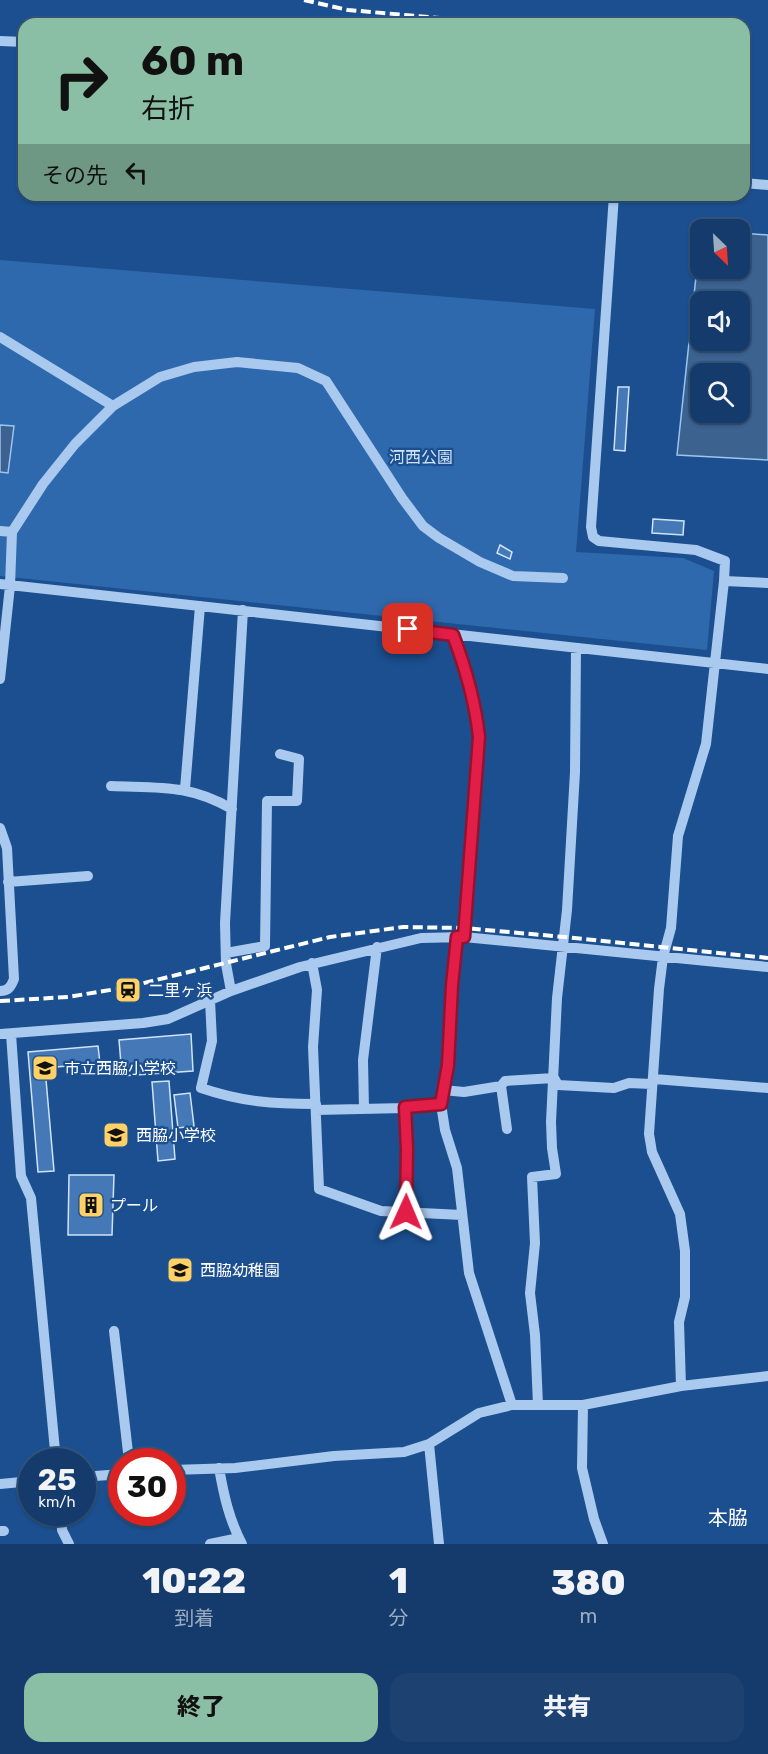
<!DOCTYPE html>
<html lang="ja">
<head>
<meta charset="utf-8">
<style>
  body { margin:0; font-family:Rubik,"Noto Sans JP",sans-serif; background:#1d4271; color:#f1f3f6; height:100vh; display:flex; flex-direction:column; font-size:22px; white-space:nowrap }
  * { box-sizing:border-box; margin:0 }
  p { font-size:20px; color:#9dadc1 }
  .icon { flex:none; width:33px; height:33px; fill:none; stroke:currentColor; stroke-width:2; stroke-linecap:round; stroke-linejoin:round }
  .map { position:relative; height:1544px; overflow:hidden }
  .panel { display:flex; flex-direction:column; background:#143b6b; flex:1 }
  .panel>* { flex:none }
  .top-card { position:absolute; left:18px; top:18px; width:732px; height:183px; border-radius:18px; box-shadow:0 2px 4px #0004,0 0 0 2px #33557e; background:#8abfa5; color:#111; overflow:hidden }
  .needle { width:39px; rotate:155deg }
  .buttons { position:absolute; left:690px; top:219px; display:grid; gap:12px }
  .buttons a { display:grid; place-items:center; width:60px; height:60px; border-radius:12px; background:#143b6b; box-shadow:0 2px 4px #0004,0 0 0 2px #33557e; font-size:30px }
  .speed { position:absolute; left:18px; top:1448px; display:flex; gap:12px; font-size:30px; font-weight:700; text-align:center }
  .speed>* { display:grid; place-content:center; width:78px; height:78px; border-radius:50%; background:#143b6b; box-shadow:0 2px 4px #0004,0 0 0 2px #33557e; line-height:1 }
  .speed small { font-size:15px; font-weight:400 }
  .speed .limit { border:9px solid #d22; background:#fff; color:#111 }
  .pin { position:absolute; display:grid; place-items:center; width:51px; height:51px; color:#fff; margin:-26px; border-radius:12px; box-shadow:0 3px 9px #0006 }
  .me { position:absolute; width:66px; margin:-33px; rotate:1deg; stroke-linejoin:round; filter:drop-shadow(0 0 4px #0008) }
  .turn { display:flex; align-items:center; gap:21px; height:126px; padding:0 24px; font-size:27px }
  .turn .icon { width:78px; height:78px; stroke-width:2.5 }
  .turn b { display:block; font-size:42px; line-height:51px }
  .then { display:flex; align-items:center; height:57px; padding:0 24px; background:#0003; gap:12px; font-size:22px }
  .eta { display:flex; justify-content:space-evenly; align-items:center; height:102px; text-align:center }
  .eta b { font-size:36px; font-weight:800; line-height:42px }
  .cta { display:flex; gap:12px; margin-top:auto; padding:12px 24px }
  .cta a { flex:1; height:69px; border-radius:18px; background:#8abfa5; color:#111; font-size:24px; font-weight:800; line-height:69px; text-align:center }
  .cta a+a { background:#1d4271; color:#f1f3f6 }
  .map>svg:first-child { display:block }
</style>
</head>
<body>
<div class="map">
<svg width="768" height="1544" viewBox="0 0 768 1544">
  <rect width="100%" height="100%" fill="#1b4f8f"/>
  <path fill="#2e69ad" d="M 0,260 L 595,309 L 576,552 L 683,558 L 714,571 L 707,650 L 0,576 Z"/>
  <path fill="#3c6290" stroke="#9cc4f0" stroke-width="1.5" fill-rule="evenodd" d="M 740,233 L 768,235 L 768,460 L 677,455 L 700,239 L 700,268 L 740,268 ZM 700,302 L 740,302 L 740,340 L 700,340 ZM 700,374 L 740,374 L 740,412 L 700,412 Z
    M 0,425 L 14,426 L 8,473 L 0,472 Z"/>
  <path fill="#4478b7" stroke="#cfe3fa" stroke-width="1.5" d="M 618,387 L 629,387 L 625,451 L 614,450 Z
    M 653,519 L 684,521 L 683,535 L 652,533 Z
    M 500,545 L 512,552 L 510,559 L 497,553 Z
    M 191,1034 L 193,1071 L 122,1076 L 119,1040 Z
    M 98,1046 L 100,1063 L 45,1068 L 54,1171 L 38,1172 L 28,1052 Z
    M 169,1081 L 175,1159 L 158,1161 L 152,1082 Z
    M 190,1093 L 194,1126 L 178,1128 L 174,1095 Z
    M 69,1175 L 114,1175 L 112,1235 L 68,1235 Z"/>
  <g fill="none" stroke-linecap="round" stroke-linejoin="round">
    <path stroke="#a9c9ee" stroke-width="10" d="M 0,41 L 24,42
      M 744,183 L 768,185
      M 614,195 L 591,527 L 593,537 L 599,541 L 696,550 L 725,561 L 724,581
      M 0,337 L 113,406
      M 0,531 L 12,532
      M 0,584 L 768,669
      M 453,635 C 467,669 475,700 479,737 L 464,937
      M 0,679 L 10,586 L 12,532 L 43,484 L 75,444 L 113,406 L 160,377 L 194,367 L 237,362 L 298,368 L 326,381 L 402,498 L 423,526 L 439,538 L 480,562 L 513,576 L 563,578
      M 111,786 C 159,788 189,784 232,809
      M 185,789 L 200,606
      M 0,828 L 7,848 L 14,979 C 11,987 8,991 0,991
      M 8,882 L 88,876
      M 457,937 L 452,985 L 448,1065 L 441,1104 L 445,1130 L 457,1168 L 469,1273 L 512,1405
      M 226,953 L 265,946 L 267,801 L 297,801 L 299,759 L 280,754
      M 312,963 L 317,990 L 313,1047 L 319,1189 L 381,1211 L 462,1215
      M 231,991 L 226,964 L 225,923 L 243,610
      M 210,1000 L 212,1041 L 201,1088 C 242,1102 274,1104 316,1104
      M 0,1034 L 143,1023 L 168,1019 L 231,991 L 300,967 L 421,938 L 464,937 L 768,967
      M 11,1034 L 21,1176 L 31,1198 L 56,1461
      M 554,1078 L 558,1085 L 614,1088 L 629,1083 L 651,1084 L 654,1079 L 768,1088
      M 501,1086 L 507,1129
      M 443,1090 L 464,1092 L 501,1086 L 505,1081 L 554,1078
      M 405,1108 L 407,1149 L 406,1212
      M 364,1109 L 363,1060 L 377,947
      M 316,1110 L 405,1108 L 441,1104
      M 114,1331 L 129,1461
      M 681,1386 L 679,1322 L 685,1297 L 685,1251 L 680,1214 L 652,1152 L 649,1134 L 659,989 L 663,957 L 671,928 L 678,836 L 706,744 L 724,581 L 768,583
      M 538,1405 L 535,1335 L 530,1293 L 535,1243 L 532,1177 L 556,1174 L 552,1148 L 551,1122 L 557,998 L 567,910 L 575,772 L 576,648
      M 583,1405 L 582,1468 L 594,1519 L 603,1544
      M 429,1444 L 439,1544
      M 219,1468 C 224,1496 229,1519 242,1544
      M 172,1470 L 235,1468 L 334,1456 L 404,1452 L 429,1444 L 479,1413 L 512,1405 L 583,1405 L 681,1386 L 768,1376
      M 82,1477 L 122,1474
      M 0,1484 L 32,1481
      M 61,1512 L 62,1530 L 69,1544
      M 0,1531 L 4,1531
      M 210,1544 L 239,1538"/>
    <path stroke="#fff" stroke-width="4" stroke-dasharray="10 4.5" stroke-linecap="butt" d="M 304,0 L 348,10 L 509,24
      M 0,1001 L 68,997 L 128,987 L 330,937 L 403,927 L 464,928 L 564,937 L 768,958"/>
  </g>
  <g fill="none" stroke-linecap="round" stroke-linejoin="round">
    <g stroke="#92132f" stroke-width="15">
      <path id="route" d="M 406,1212 L 407,1149 L 405,1107 L 441,1104 L 448,1065 L 452,985 L 457,937 L 464,937 L 479,737 C 475,700 466,669 453,635 L 408,629"/>
    </g>
    <use href="#route" stroke="#e11d48" stroke-width="10"/>
  </g>
  <defs>
    <g id="station-square" transform="scale(1.35)"><rect x="-9" y="-9" width="18" height="18" rx="4" fill="#ffd166" stroke="#1b4f8f"/><path d="M-3-6H3Q5-6 5-4V2Q5 4 3 4L4.5 6H3L1.5 4h-3L-3 6H-4.5L-3 4Q-5 4-5 2V-4Q-5-6-3-6ZM-3.5-4v3h7v-3ZM-3.5 1v1.5H-2V1ZM2 1v1.5H3.5V1Z" fill="#111"/></g>
    <g id="school-square" transform="scale(1.35)"><rect x="-9" y="-9" width="18" height="18" rx="4" fill="#ffd166" stroke="#1b4f8f"/><path d="M0-5L7-2L0 1L-7-2ZM-4 1L0 2.5L4 1V4Q0 6-4 4Z" fill="#111"/></g>
    <g id="building-square" transform="scale(1.35)"><rect x="-9" y="-9" width="18" height="18" rx="4" fill="#ffd166" stroke="#1b4f8f"/><path d="M-4-6H4V6H1V3H-1V6H-4ZM-2.5-4.3h1.7v1.8h-1.7ZM.8-4.3h1.7v1.8H.8ZM-2.5-1h1.7V.8h-1.7ZM.8-1h1.7V.8H.8Z" fill="#111"/></g>
  </defs>
  <g fill-rule="evenodd">
    <use href="#station-square" x="128" y="990"/>
    <use href="#school-square" x="45" y="1068"/>
    <use href="#school-square" x="116" y="1135"/>
    <use href="#building-square" x="91" y="1205"/>
    <use href="#school-square" x="180" y="1270"/>
  </g>
  <g text-anchor="middle" dominant-baseline="central" stroke-width="4.5" stroke-linejoin="round" paint-order="stroke">
    <g font-size="16" fill="#cfe3fa" stroke="#1b4f8f">
      <text x="421" y="457">河西公園</text>
    </g>
    <g font-size="16" fill="#fff" stroke="#1b4f8f" text-anchor="start">
      <text x="148" y="990">二里ヶ浜</text>
      <text x="64" y="1068">市立西脇小学校</text>
      <text x="136" y="1135">西脇小学校</text>
      <text x="110" y="1205">プール</text>
      <text x="200" y="1270">西脇幼稚園</text>
    </g>
    <g font-size="20" fill="#fff" stroke="#1b4f8f">
      <text x="728" y="1518">本脇</text>
    </g>
  </g>
</svg>
<div class="buttons">
<a><svg class="needle" viewBox="-14 -14 28 28"><path d="M0-13l5 13h-10z" fill="#e53935"/><path d="M0 13l5-13h-10z" fill="#9dadc1"/></svg></a>
<a><svg class="icon" aria-label="sound" viewBox="0 0 24 24"><path d="M4 9h4l5-4v14l-5-4H4zM17 9q2 3 0 6"/></svg></a>
<a><svg class="icon" aria-label="search" viewBox="0 0 24 24"><circle cx="10" cy="10" r="6"/><path d="M15 15l6 6"/></svg></a>
</div>
<div class="speed"><div>25<small>km/h</small></div><div class="limit">30</div></div>
<div class="pin" style="left:408px;top:629px;background:#d93025"><svg class="icon" aria-label="arrive" viewBox="0 0 24 24"><path d="M6 21V4h12l-3 4 3 4H6"/></svg></div>
<svg class="me" style="left:406px;top:1212px" viewBox="-20 -20 40 40"><path d="M0-17L14 15 0 8-14 15z" fill="#e11d48" stroke="#fff" stroke-width="4"/></svg>
<div class="top-card">
<div class="turn"><svg class="icon" aria-label="right" viewBox="0 0 24 24"><path d="M7 20v-9h11M14 6l5 5-5 5"/></svg><div><b>60 m</b>右折</div></div>
<div class="then">その先<svg class="icon" aria-label="left" viewBox="0 0 24 24"><path d="M17 20v-9H6M10 6l-5 5 5 5"/></svg></div>
</div>
</div>
<section class="panel">
<div class="eta">
<div><b>10:22</b><p>到着</p></div>
<div><b>1</b><p>分</p></div>
<div><b>380</b><p>m</p></div>
</div>
<div class="cta"><a>終了</a><a>共有</a></div>
</section>
</body>
</html>
